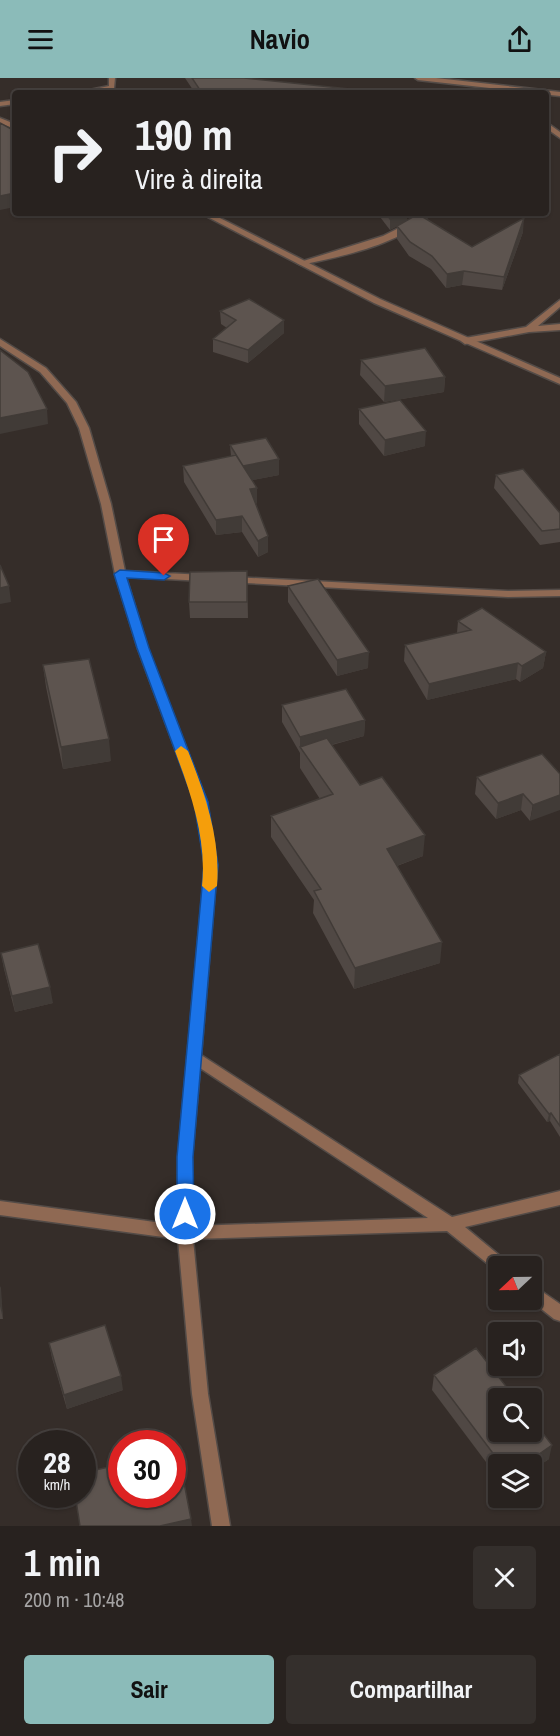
<!DOCTYPE html>
<html lang="pt">
<head>
<meta charset="utf-8">
<style>
  body { margin:0; font-family:"Archivo Narrow",sans-serif; background:#342f2c; color:#f1f3f6; height:100vh; display:flex; flex-direction:column; font-size:22px; white-space:nowrap }
  * { box-sizing:border-box; margin:0 }
  p { font-size:20px; color:#a5a4a4 }
  .icon { flex:none; width:33px; height:33px; fill:none; stroke:currentColor; stroke-width:2; stroke-linecap:round; stroke-linejoin:round }
  .map { position:relative; height:1448px; overflow:hidden }
  .panel { display:flex; flex-direction:column; background:#28221f; flex:1 }
  .panel>* { flex:none }
  .guide { position:absolute; left:12px; top:12px; width:537px; height:126px; border-radius:6px; box-shadow:0 2px 4px #0004,0 0 0 2px #443f3d; background:#28221f; color:#f1f3f6; overflow:hidden }
  .needle { width:39px; rotate:248deg }
  .buttons { position:absolute; left:488px; top:1178px; display:grid; gap:12px }
  .buttons a { display:grid; place-items:center; width:54px; height:54px; border-radius:6px; background:#28221f; box-shadow:0 2px 4px #0004,0 0 0 2px #443f3d; font-size:30px }
  .speed { position:absolute; left:18px; top:1352px; display:flex; gap:12px; font-size:30px; font-weight:700; text-align:center }
  .speed>* { display:grid; place-content:center; width:78px; height:78px; border-radius:50%; background:#28221f; box-shadow:0 2px 4px #0004,0 0 0 2px #443f3d; line-height:1 }
  .speed small { font-size:15px; font-weight:400 }
  .speed .limit { border:9px solid #d22; background:#fff; color:#111 }
  .pin { position:absolute; display:grid; place-items:center; width:51px; height:51px; color:#fff; margin:-62px -26px; border-radius:50% 50% 50% 0; rotate:-45deg; box-shadow:0 0 6px #0007 }
  .pin .icon { rotate:45deg }
  .me { position:absolute; width:66px; margin:-33px; rotate:0deg; stroke-linejoin:round; filter:drop-shadow(0 0 4px #0008) }
  .turn { display:flex; align-items:center; gap:21px; height:126px; padding:0 24px; font-size:27px }
  .turn .icon { width:78px; height:78px; stroke-width:2.5 }
  .turn b { display:block; font-size:42px; line-height:51px }
  .round { display:grid; place-items:center; flex:none; width:63px; height:63px; border-radius:6px; background:#342f2c }
  .headline { display:flex; align-items:center; justify-content:space-between; height:102px; padding:0 24px }
  h1 { font-size:36px; font-weight:700; line-height:45px }
  .cta { display:flex; gap:12px; margin-top:auto; padding:12px 24px }
  .cta a { flex:1; height:69px; border-radius:6px; background:#8bbbb9; color:#111; font-size:24px; font-weight:700; line-height:69px; text-align:center }
  .cta a+a { background:#342f2c; color:#f1f3f6 }
  header { display:flex; justify-content:space-between; align-items:center; height:78px; padding:0 24px; background:#8bbbb9; color:#111; font-size:27px; font-weight:700 }
  .map>svg:first-child { display:block }
</style>
</head>
<body>
<header><svg class="icon" aria-label="menu" viewBox="0 0 24 24"><path d="M4 6h16M4 12h16M4 18h16"/></svg>Navio<svg class="icon" aria-label="share" viewBox="0 0 24 24"><path d="M12 15V3M7 8l5-5 5 5M5 13v7h14v-7"/></svg></header>
<div class="map">
<svg width="560" height="1448" viewBox="0 0 560 1448">
  <rect width="100%" height="100%" fill="#352d29"/>
  <g fill="none" stroke-linecap="round" stroke-linejoin="round">
    <g stroke="#534b47" stroke-width="3">
      <path id="minor" d="M 109,0 L 115,0 L 114,10 L 90,15 L 75,15 L 109,8 Z
        M 415,0 L 436,0 L 560,14 L 560,18 L 418,2 Z
        M 15,22 L 15,26 L 0,28 L 0,24 Z
        M 546,44 L 560,54 L 560,60 L 546,50 Z
        M 422,135 L 431,135 C 401,167 342,178 301,187 L 297,185 L 383,158 L 413,143 Z
        M 560,222 L 560,229 L 538,248 L 560,246 L 560,252 L 529,254 L 465,266 L 461,263 L 465,260 L 526,249 Z
        M 0,261 L 46,290 L 76,324 L 89,350 L 111,426 L 125,493 L 205,497 L 210,500 L 205,503 L 126,499 L 148,571 L 207,724 L 217,787 L 201,977 L 452,1139 L 560,1113 L 560,1127 L 465,1149 L 506,1183 L 509,1188 L 498,1188 L 498,1194 L 447,1153 L 193,1161 L 208,1316 L 230,1448 L 212,1448 L 192,1316 L 178,1161 L 0,1137 L 0,1123 L 177,1147 L 178,1079 L 205,787 L 195,724 L 138,571 L 115,496 L 101,426 L 79,350 L 67,325 L 40,294 L 0,268 ZM 200,990 L 428,1140 L 193,1148 L 192,1079 Z
        M 232,499 L 508,513 L 560,512 L 560,518 L 508,519 L 228,504 L 227,502 Z
        M 531,1206 L 560,1226 L 560,1243 L 554,1241 L 529,1221 L 531,1221 Z"/>
    </g>
    <g stroke="#534b47" stroke-width="3">
      <path id="tertiary" d="M 0,40 L 15,46 L 15,51 L 0,45 Z
        M 200,135 L 210,135 L 380,221 L 560,300 L 560,306 L 374,225 Z"/>
    </g>
    <use href="#minor" fill="#8f6953" fill-rule="evenodd"/>
    <use href="#tertiary" fill="#8f6953" fill-rule="evenodd"/>
  </g>
  <path fill="#504844" d="M 185,0 L 244,0 L 388,15 L 195,15 Z
    M 377,135 L 407,135 L 407,142 L 472,169 L 523,154 L 502,212 L 462,207 L 446,210 L 431,191 L 409,178 L 397,161 L 397,148 L 390,152 Z
    M 220,233 L 284,242 L 284,255 L 248,285 L 213,274 L 213,261 L 227,250 L 221,246 Z
    M 361,282 L 445,299 L 444,314 L 384,324 L 360,297 Z
    M 359,331 L 425,368 L 384,378 L 359,346 Z
    M 230,367 L 279,397 L 252,402 L 257,410 L 257,425 L 255,426 L 268,474 L 258,479 L 242,454 L 216,457 L 184,404 L 183,388 L 231,378 Z
    M 496,397 L 560,435 L 560,464 L 540,467 L 494,410 Z
    M 247,493 L 248,540 L 190,540 L 189,524 Z
    M 288,508 L 368,590 L 337,598 L 288,524 Z
    M 458,543 L 546,574 L 543,590 L 520,604 L 516,601 L 427,622 L 404,583 L 405,567 L 457,555 Z
    M 43,587 L 111,683 L 63,691 L 46,609 Z
    M 282,627 L 365,642 L 364,658 L 332,667 L 360,707 L 423,778 L 397,788 L 440,885 L 354,911 L 313,835 L 314,822 L 271,759 L 271,738 L 320,721 L 300,690 L 300,675 L 282,644 Z
    M 542,676 L 530,743 L 521,732 L 496,741 L 475,716 L 477,699 Z
    M 1,875 L 53,925 L 15,934 L 4,891 Z
    M 560,976 L 560,1059 L 550,1043 L 547,1044 L 518,1005 L 519,997 Z
    M 0,1208 L 3,1241 L 0,1241 Z
    M 49,1265 L 123,1312 L 67,1331 L 52,1280 Z
    M 434,1297 L 549,1381 L 531,1393 L 531,1386 L 498,1386 L 498,1400 L 432,1312 Z"/>
  <path fill="#413b37" d="M 15,115 L 15,129 L 0,132 L 0,118 Z
    M 402,135 L 407,135 L 407,144 L 390,152 L 390,141 Z
    M 524,140 L 523,154 L 502,212 L 504,199 Z
    M 464,193 L 462,207 L 446,210 L 447,196 Z
    M 284,242 L 284,255 L 248,285 L 248,272 Z
    M 445,299 L 444,314 L 384,324 L 385,308 Z
    M 47,331 L 48,346 L 0,356 L 0,340 Z
    M 426,353 L 425,368 L 384,378 L 385,362 Z
    M 279,381 L 279,397 L 243,404 L 243,388 Z
    M 257,410 L 257,425 L 250,427 L 250,411 Z
    M 242,438 L 242,454 L 216,457 L 216,442 Z
    M 268,458 L 268,474 L 258,479 L 258,463 Z
    M 9,508 L 11,524 L 0,526 L 0,510 Z
    M 369,574 L 368,590 L 337,598 L 337,582 Z
    M 546,574 L 543,590 L 520,604 L 522,588 Z
    M 518,585 L 516,601 L 427,622 L 429,606 Z
    M 365,642 L 364,658 L 303,674 L 300,669 L 300,659 Z
    M 109,661 L 111,683 L 63,691 L 61,669 Z
    M 523,716 L 521,732 L 496,741 L 498,725 Z
    M 560,717 L 560,732 L 530,743 L 533,727 Z
    M 425,757 L 423,778 L 385,792 L 387,771 Z
    M 442,864 L 440,885 L 354,911 L 355,890 Z
    M 50,909 L 53,925 L 15,934 L 12,918 Z
    M 551,1035 L 550,1043 L 547,1044 L 549,1036 Z
    M 0,1208 L 1,1210 L 3,1241 L 0,1228 Z
    M 121,1298 L 123,1312 L 67,1331 L 64,1317 Z
    M 552,1367 L 549,1381 L 531,1393 L 531,1386 L 525,1386 Z
    M 191,1441 L 192,1448 L 160,1448 Z"/>
  <path fill="#5d544f" stroke="#413b37" stroke-width="1.5" d="M 192,0 L 244,0 L 388,15 L 202,15 Z
    M 0,45 L 15,53 L 15,115 L 0,118 Z
    M 386,135 L 402,135 L 390,141 Z
    M 418,136 L 472,169 L 524,140 L 504,199 L 464,193 L 447,196 L 432,178 L 410,164 L 397,148 Z
    M 249,221 L 284,242 L 248,272 L 213,261 L 236,242 L 220,233 Z
    M 425,270 L 445,299 L 385,308 L 361,282 Z
    M 0,272 L 28,294 L 47,331 L 0,340 Z
    M 400,322 L 426,353 L 385,362 L 359,331 Z
    M 266,360 L 279,381 L 243,388 L 230,367 Z
    M 236,377 L 257,410 L 250,411 L 268,458 L 258,463 L 242,438 L 216,442 L 183,388 Z
    M 523,391 L 560,435 L 560,451 L 542,453 L 496,397 Z
    M 0,487 L 9,508 L 0,510 Z
    M 247,493 L 247,524 L 189,524 L 190,494 Z
    M 318,501 L 369,574 L 337,582 L 288,508 Z
    M 482,530 L 546,574 L 522,588 L 518,585 L 429,606 L 405,567 L 471,552 L 458,543 Z
    M 89,581 L 109,661 L 61,669 L 43,587 Z
    M 346,611 L 365,642 L 300,659 L 282,627 Z
    M 327,660 L 360,707 L 382,699 L 425,757 L 387,771 L 442,864 L 355,890 L 314,813 L 321,811 L 271,738 L 333,716 L 300,669 Z
    M 542,676 L 560,696 L 560,717 L 533,727 L 523,716 L 498,725 L 477,699 Z
    M 38,866 L 50,909 L 12,918 L 1,875 Z
    M 560,976 L 560,1048 L 551,1035 L 549,1036 L 519,997 Z
    M 105,1247 L 121,1298 L 64,1317 L 49,1265 Z
    M 476,1270 L 515,1320 L 498,1320 L 498,1353 L 531,1353 L 531,1340 L 552,1367 L 525,1386 L 501,1386 L 434,1297 Z
    M 178,1373 L 191,1441 L 160,1448 L 80,1448 L 75,1416 L 82,1416 L 82,1395 L 122,1386 L 122,1416 L 172,1416 L 172,1374 Z"/>
  <path fill="#1a73e8" stroke="#114b97" stroke-width="1.5" d="M 120,492 L 164,495 L 170,498 L 164,502 L 127,500 L 149,570 L 208,724 L 218,787 L 193,1079 L 194,1136 L 191,1141 L 185,1143 L 179,1141 L 177,1136 L 177,1079 L 204,787 L 194,724 L 137,570 L 114,496 Z"/>
  <path fill="#f59e0b" d="M 181,668 L 188,673 C 205,716 221,761 217,808 L 209,814 L 202,808 C 207,761 191,716 175,673 Z"/>
</svg>
<div class="buttons">
<a><svg class="needle" viewBox="-14 -14 28 28"><path d="M0-13l5 13h-10z" fill="#e53935"/><path d="M0 13l5-13h-10z" fill="#a5a4a4"/></svg></a>
<a><svg class="icon" aria-label="sound" viewBox="0 0 24 24"><path d="M4 9h4l5-4v14l-5-4H4zM17 9q2 3 0 6"/></svg></a>
<a><svg class="icon" aria-label="search" viewBox="0 0 24 24"><circle cx="10" cy="10" r="6"/><path d="M15 15l6 6"/></svg></a>
<a><svg class="icon" aria-label="layers" viewBox="0 0 24 24"><path d="M12 4l9 5-9 5-9-5zM3 14l9 5 9-5"/></svg></a>
</div>
<div class="speed"><div>28<small>km/h</small></div><div class="limit">30</div></div>
<div class="pin" style="left:164px;top:498px;background:#d93025"><svg class="icon" aria-label="arrive" viewBox="0 0 24 24"><path d="M6 21V4h12l-3 4 3 4H6"/></svg></div>
<svg class="me" style="left:185px;top:1136px" viewBox="-20 -20 40 40"><circle r="17" fill="#1a73e8" stroke="#fff" stroke-width="3"/><path d="M0-11L8 9 0 5-8 9z" fill="#fff"/></svg>
<div class="guide">
<div class="turn"><svg class="icon" aria-label="right" viewBox="0 0 24 24"><path d="M7 20v-9h11M14 6l5 5-5 5"/></svg><div><b>190 m</b>Vire à direita</div></div>
</div>
</div>
<section class="panel">
<div class="headline"><div><h1>1 min</h1><p>200 m · 10:48</p></div><a class="round"><svg class="icon" aria-label="close" viewBox="0 0 24 24"><path d="M6 6l12 12M18 6L6 18"/></svg></a></div>
<div class="cta"><a>Sair</a><a>Compartilhar</a></div>
</section>
</body>
</html>
